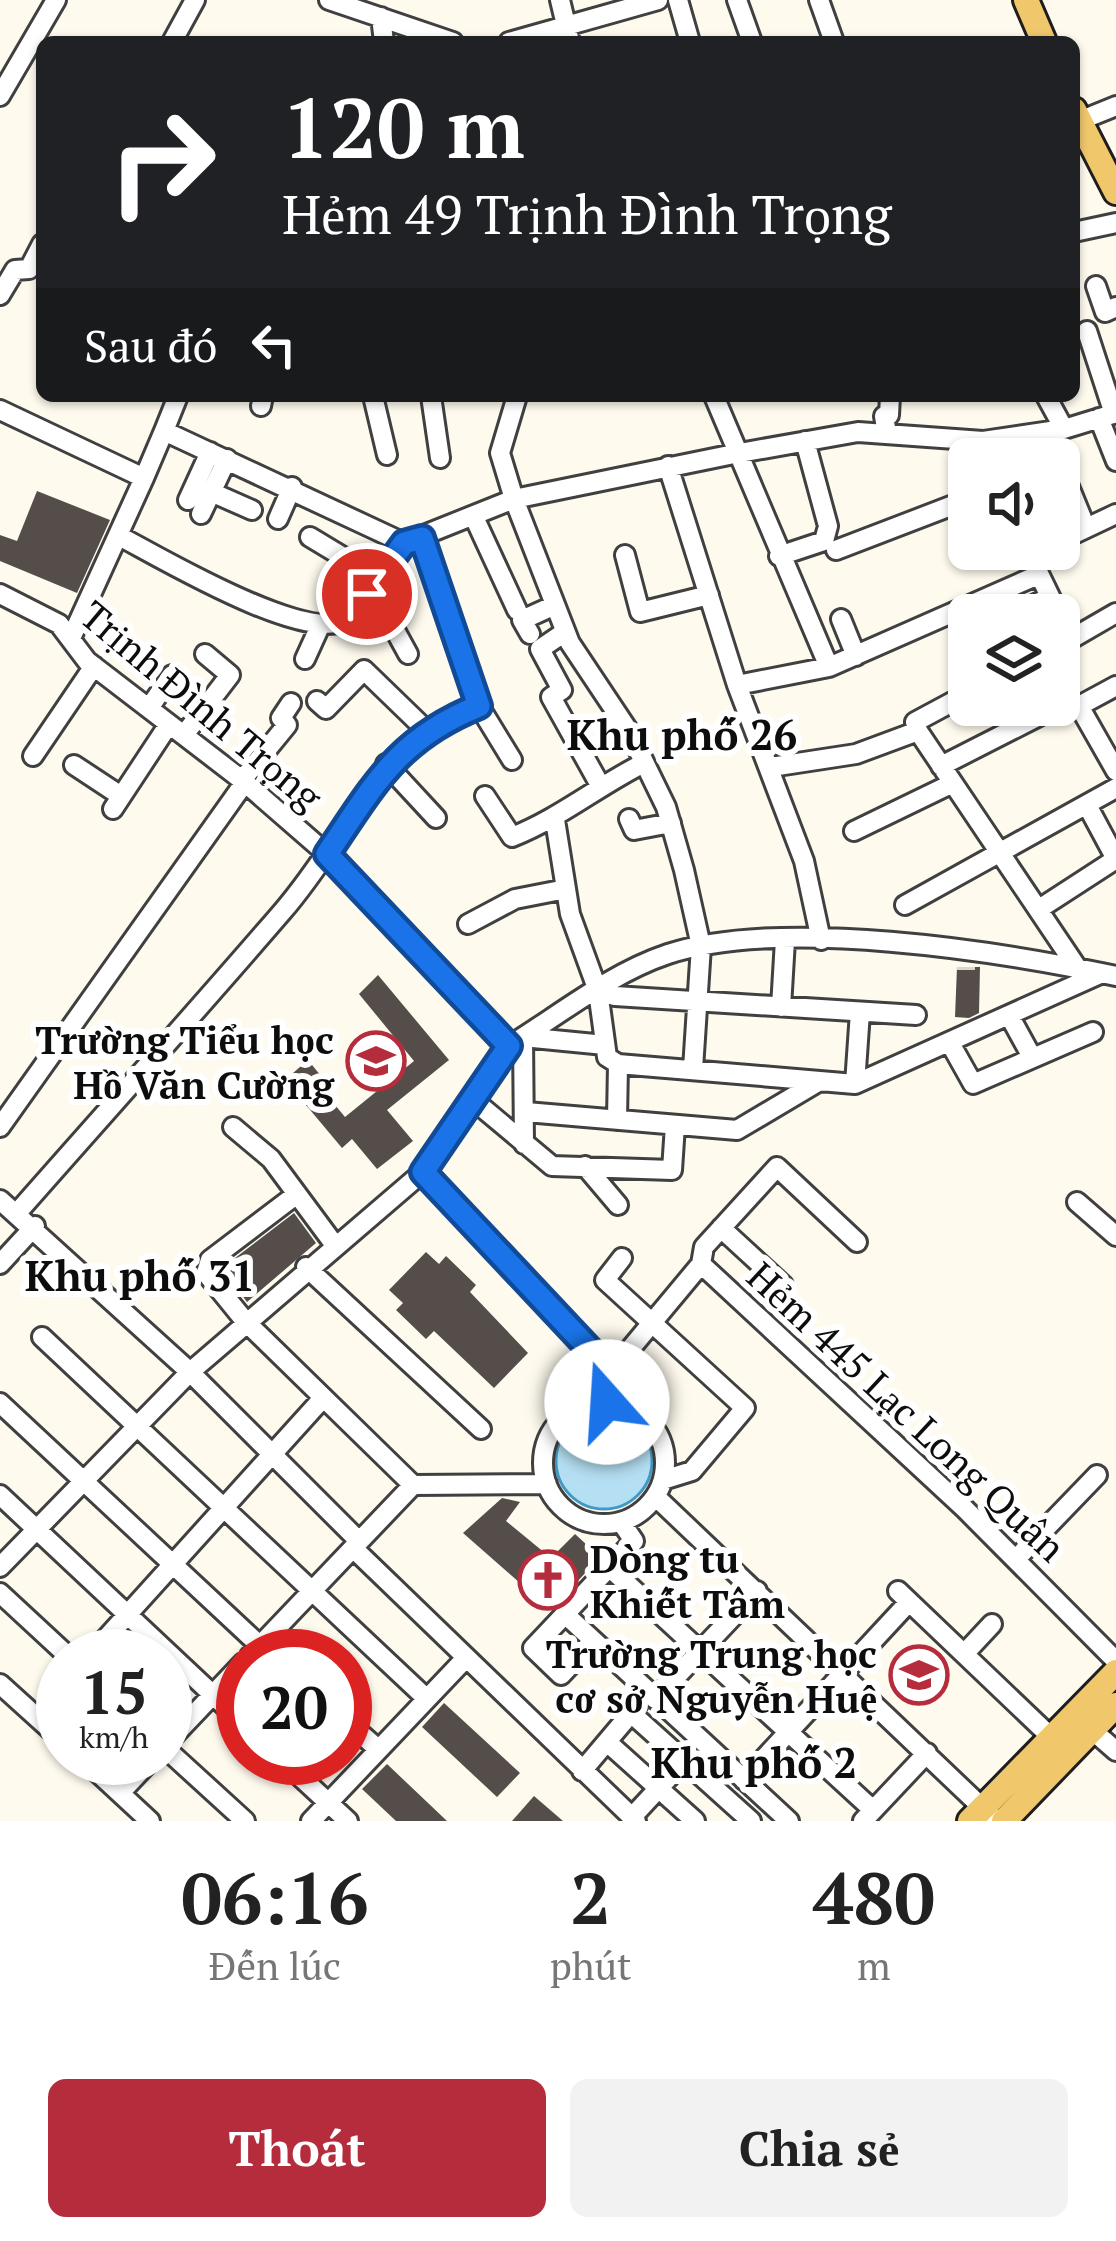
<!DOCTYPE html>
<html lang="vi">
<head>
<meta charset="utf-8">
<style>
  body { margin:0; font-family:"PT Serif",serif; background:#f2f2f2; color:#222; height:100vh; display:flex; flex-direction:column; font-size:45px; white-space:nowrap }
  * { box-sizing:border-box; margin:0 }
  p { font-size:39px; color:#767676 }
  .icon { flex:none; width:66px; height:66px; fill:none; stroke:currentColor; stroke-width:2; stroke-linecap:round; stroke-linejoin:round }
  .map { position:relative; height:1821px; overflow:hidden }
  .drawer { display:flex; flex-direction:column; background:#fff; flex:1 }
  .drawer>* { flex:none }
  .top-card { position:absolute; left:36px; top:36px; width:1044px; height:366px; border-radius:18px; box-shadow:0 3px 9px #0004; background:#202124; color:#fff; overflow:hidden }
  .buttons { position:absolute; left:948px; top:438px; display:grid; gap:24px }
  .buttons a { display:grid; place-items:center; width:132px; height:132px; border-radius:18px; background:#fff; box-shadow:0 3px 9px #0004; font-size:60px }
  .speed { position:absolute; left:36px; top:1629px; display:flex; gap:24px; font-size:60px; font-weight:700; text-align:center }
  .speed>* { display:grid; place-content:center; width:156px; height:156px; border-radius:50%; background:#fff; box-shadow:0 3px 9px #0004; line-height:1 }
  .speed small { font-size:30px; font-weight:400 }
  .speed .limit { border:18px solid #d22; background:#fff; color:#111 }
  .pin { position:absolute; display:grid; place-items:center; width:102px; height:102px; color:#fff; margin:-51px; border:6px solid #fff; border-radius:50%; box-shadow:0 3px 12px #0007 }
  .me { position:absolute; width:132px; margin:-66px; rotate:341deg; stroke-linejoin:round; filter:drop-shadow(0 0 9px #0008) }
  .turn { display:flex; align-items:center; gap:42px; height:252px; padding:0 48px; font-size:54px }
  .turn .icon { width:156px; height:156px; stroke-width:2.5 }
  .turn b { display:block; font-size:84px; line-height:102px }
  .then { display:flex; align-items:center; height:114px; padding:0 48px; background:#0003; gap:24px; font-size:45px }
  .eta { display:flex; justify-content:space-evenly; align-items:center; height:204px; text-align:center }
  .eta b { font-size:72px; font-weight:700; line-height:84px }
  .primary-button { display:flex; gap:24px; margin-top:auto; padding:24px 48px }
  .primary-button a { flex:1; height:138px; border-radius:18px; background:#b52d3d; color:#fff; font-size:48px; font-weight:700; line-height:138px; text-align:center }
  .primary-button a+a { background:#f2f2f2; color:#222 }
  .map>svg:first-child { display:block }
</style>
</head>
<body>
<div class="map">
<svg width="1116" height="1821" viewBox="0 0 1116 1821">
  <rect width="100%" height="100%" fill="#fefaee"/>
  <path fill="#b5e0f3" stroke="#419ac5" stroke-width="3" d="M556 1461a48 48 0 1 1 96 0a48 48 0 1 1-96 0Z"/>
  <path fill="#554d4a" d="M 37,491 L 110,520 L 77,593 L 0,561 L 0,535 L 17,541 Z
    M 957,967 L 980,967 L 979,1013 L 969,1018 L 955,1017 Z
    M 378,975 L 449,1060 L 387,1110 L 413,1141 L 377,1169 L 352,1139 L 342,1148 L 285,1080 L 308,1060 L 321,1076 L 315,1081 L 345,1117 L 414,1061 L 359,994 Z
    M 294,1213 L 316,1243 L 247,1302 L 222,1268 Z
    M 426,1252 L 439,1264 L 446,1256 L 476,1285 L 470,1292 L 528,1353 L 494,1388 L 434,1331 L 426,1339 L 396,1310 L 403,1303 L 389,1290 Z
    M 502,1498 L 520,1502 L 506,1521 L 551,1558 L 575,1534 L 600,1557 L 551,1610 L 463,1533 Z
    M 444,1703 L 520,1773 L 497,1797 L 422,1727 Z
    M 387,1764 L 447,1821 L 396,1821 L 362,1789 Z
    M 534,1796 L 563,1821 L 512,1821 Z"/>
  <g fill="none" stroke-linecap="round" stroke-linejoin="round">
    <path stroke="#dad6cc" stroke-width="18" stroke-dasharray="18 9" stroke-linecap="butt" d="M 966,967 L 966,970"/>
    <g stroke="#404040" stroke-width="24">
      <path id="minor" d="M 329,0 L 453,42
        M 560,0 L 570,42
        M 678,0 L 690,42
        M 737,0 L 752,42
        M 819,0 L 834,42
        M 381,17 L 384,42
        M 172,42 L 195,0
        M 509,42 L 658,0
        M 0,96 L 56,0
        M 1079,121 L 1116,106
        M 1074,232 L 1116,223
        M 1096,286 L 1105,312 L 1116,307
        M 0,295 L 15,270 L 29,269 L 42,244
        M 1087,331 L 1114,414
        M 373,396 L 387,455
        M 431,396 L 440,458
        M 517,396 L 500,453 L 514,499 L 570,643 L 630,733 L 666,807 L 684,870 L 701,946 L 693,1069
        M 714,396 L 829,667
        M 1046,396 L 1064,429
        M 261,406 L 263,396
        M 0,410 L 144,478 L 164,431 L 404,543 L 514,499 L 734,454 L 858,432 L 983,441 L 1064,429 L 1116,413
        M 1099,418 L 1116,461
        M 164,431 L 178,396
        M 887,434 L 884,416 L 889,415 L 890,396
        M 1059,462 L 1086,528
        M 668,466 L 737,685 L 804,861 L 821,940
        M 211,492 L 252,510
        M 188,500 L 210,452
        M 201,514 L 227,459
        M 474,517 L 517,610
        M 278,519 L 292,487
        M 121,537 C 161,558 312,648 349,618 C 371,600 388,566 404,543
        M 310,537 L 378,578
        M 1059,541 L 1116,514
        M 1027,549 L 1059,615
        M 836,550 L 969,499
        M 625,555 L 640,612 L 709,595
        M 779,556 L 824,541 L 828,526 L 805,441
        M 0,594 L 59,624 L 87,661 L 242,780 L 327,854 L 509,1046 C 559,1015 611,973 668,954 C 782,917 998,951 1116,976
        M 367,594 L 385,612 L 408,654
        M 1030,615 L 1027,608 L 1050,597
        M 841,619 L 856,656
        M 565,632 L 540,649 L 562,690 L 551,697 L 600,785
        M 530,634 L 522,620 L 555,605
        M 72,636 L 144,478
        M 1059,646 L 1116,613
        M 305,659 L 320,626
        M 737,685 L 829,667 L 1038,575
        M 1116,686 L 1079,706 L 1116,771
        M 317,701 L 326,709 L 364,670 L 426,730
        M 479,706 L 512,760
        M 149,708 L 172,675
        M 918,731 L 1078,969
        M 184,735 L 230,675 L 205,654
        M 33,756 L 94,666
        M 386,764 L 436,818
        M 74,765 L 121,796
        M 941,766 L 1045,713
        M 771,767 L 856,754 L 918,731 L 915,722 L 969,693
        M 242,780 L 287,725 L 281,718 L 291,703
        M 485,796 L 512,837 C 560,818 598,786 644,763
        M 113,809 L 169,724
        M 629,819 L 634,830 L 671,823
        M 555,820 L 570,914 L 598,991 L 607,1057 L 618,1064 L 855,1084 L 1102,973
        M 854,831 L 951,784
        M 905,905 L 1116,788
        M 1039,909 L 1116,859 L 1087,805
        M 468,924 L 515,899 L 566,889
        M 598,991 L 615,996 L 916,1015
        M 781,1007 L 785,940
        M 1010,1017 L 1032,1057
        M 523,1037 L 524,1144
        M 523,1037 L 605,1045
        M 950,1043 L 973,1084 L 1093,1032
        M 855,1084 L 860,1012
        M 472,1099 L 552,1166 L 672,1170 L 675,1125
        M 526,1112 L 737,1130 L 818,1082
        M 617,1120 L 618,1064
        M 0,1127 L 245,782
        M 233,1127 L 271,1159 L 334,1244
        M 585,1166 L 618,1205
        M 423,1172 L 611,1372 L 607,1402
        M 297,1194 L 210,1260 L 206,1273 L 245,1321 L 413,1485
        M 0,1200 L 190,1372 L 359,1541
        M 1077,1202 L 1116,1236
        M 17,1213 C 105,1113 195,1013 282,912 C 353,830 371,749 479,706 L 422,539
        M 721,1228 L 783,1285
        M 622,1258 L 605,1280 L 745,1408 L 692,1471 L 663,1480
        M 0,1264 L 35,1226
        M 701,1264 L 965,1509 L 1116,1661
        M 306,1267 L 481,1429
        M 42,1337 L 426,1698
        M 611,1372 L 701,1264 L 704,1247 L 777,1167 L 857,1242
        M543 1463a61 61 0 1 1 122 0a61 61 0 1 1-122 0Z
        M 0,1403 L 271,1656
        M 413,1485 L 547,1484
        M 0,1495 L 243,1723
        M 656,1497 L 991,1816
        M 353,1548 L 636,1821
        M 1017,1558 L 1097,1475
        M 0,1567 L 190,1372 L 423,1172 L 509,1046
        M 610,1568 L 873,1810
        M 898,1591 L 1051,1737
        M 0,1593 L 68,1656
        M 567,1616 L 789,1821
        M 593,1641 L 561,1675 L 533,1648 L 634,1541 L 621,1522
        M 964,1654 L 992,1624
        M 90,1656 L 323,1398
        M 250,1656 L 413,1485
        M 0,1684 L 63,1741
        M 655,1699 L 757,1591
        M 631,1713 L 751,1821
        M 345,1720 L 378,1749
        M 1092,1730 L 1116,1751
        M 607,1742 L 695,1821
        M 165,1745 L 243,1663
        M 165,1748 L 245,1821
        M 82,1758 L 150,1821
        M 280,1758 L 348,1821
        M 582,1771 L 637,1706
        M 744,1780 L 909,1602
        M 120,1793 L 153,1758
        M 632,1817 L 684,1761
        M 311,1821 L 464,1660
        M 863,1821 L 927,1753"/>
    </g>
    <g stroke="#1e1e1e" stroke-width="30">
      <path id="major" d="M 1026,0 L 1044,42
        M 1074,110 L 1116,192
        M 970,1821 L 1116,1672
        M 1004,1821 L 1116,1705"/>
    </g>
    <use href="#minor" stroke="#fff" stroke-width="18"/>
    <use href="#major" stroke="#f1c76b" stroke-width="24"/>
  </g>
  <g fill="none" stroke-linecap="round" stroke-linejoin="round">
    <g stroke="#114b97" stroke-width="30">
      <path id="route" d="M 367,594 L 404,543 L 422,538 L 479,706 C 397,739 374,785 327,854 L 509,1046 L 423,1172 L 611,1372 L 607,1402"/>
    </g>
    <use href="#route" stroke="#1a73e8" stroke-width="21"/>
  </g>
  <defs>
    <g id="school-ring" transform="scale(3)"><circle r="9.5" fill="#fff" stroke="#b52d3d" stroke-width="1.5"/><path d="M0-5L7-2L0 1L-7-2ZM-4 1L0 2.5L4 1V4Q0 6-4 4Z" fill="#b52d3d"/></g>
    <g id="church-ring" transform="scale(3)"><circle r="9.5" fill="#fff" stroke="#b52d3d" stroke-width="1.5"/><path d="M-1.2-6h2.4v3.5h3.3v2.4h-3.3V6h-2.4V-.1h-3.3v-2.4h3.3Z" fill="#b52d3d"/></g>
  </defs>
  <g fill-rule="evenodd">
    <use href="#school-ring" x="376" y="1061"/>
    <use href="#church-ring" x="548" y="1580"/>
    <use href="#school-ring" x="919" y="1675"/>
  </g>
  <g text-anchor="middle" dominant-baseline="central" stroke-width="12" stroke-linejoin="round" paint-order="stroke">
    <g font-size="39" fill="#0d0d0d" stroke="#fff">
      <text transform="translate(202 705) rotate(40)">Trịnh Đình Trọng</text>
      <text transform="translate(907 1411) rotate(43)">Hẻm 445 Lạc Long Quân</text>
    </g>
    <g font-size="39" font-weight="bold" fill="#0d0d0d" stroke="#fff" text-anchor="end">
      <text x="334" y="1039">Trường Tiểu học<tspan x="334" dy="45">Hồ Văn Cường</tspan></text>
      <text x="590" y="1558" text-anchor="start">Dòng tu<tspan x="590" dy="45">Khiết Tâm</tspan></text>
      <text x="877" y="1653">Trường Trung học<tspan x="877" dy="45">cơ sở Nguyễn Huệ</tspan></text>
    </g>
    <g font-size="42" font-weight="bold" fill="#0d0d0d" stroke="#fff">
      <text x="682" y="734">Khu phố 26</text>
      <text x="140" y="1275">Khu phố 31</text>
      <text x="754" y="1762">Khu phố 2</text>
    </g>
  </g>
</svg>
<div class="buttons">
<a><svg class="icon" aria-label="sound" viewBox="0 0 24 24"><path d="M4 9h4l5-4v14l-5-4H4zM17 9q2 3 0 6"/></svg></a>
<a><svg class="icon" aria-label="layers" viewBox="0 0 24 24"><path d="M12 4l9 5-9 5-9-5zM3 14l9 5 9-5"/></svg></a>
</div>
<div class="speed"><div>15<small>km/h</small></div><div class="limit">20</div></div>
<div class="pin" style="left:367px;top:594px;background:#d93025"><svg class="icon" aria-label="arrive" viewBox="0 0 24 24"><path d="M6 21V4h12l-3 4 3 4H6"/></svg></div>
<svg class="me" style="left:607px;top:1402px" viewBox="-20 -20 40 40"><circle r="19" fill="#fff"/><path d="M0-13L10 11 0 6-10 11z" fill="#1a73e8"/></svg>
<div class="top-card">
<div class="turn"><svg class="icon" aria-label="right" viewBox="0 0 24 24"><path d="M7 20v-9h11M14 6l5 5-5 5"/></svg><div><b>120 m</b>Hẻm 49 Trịnh Đình Trọng</div></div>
<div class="then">Sau đó<svg class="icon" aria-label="left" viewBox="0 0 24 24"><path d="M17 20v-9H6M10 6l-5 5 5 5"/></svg></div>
</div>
</div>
<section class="drawer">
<div class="eta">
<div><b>06:16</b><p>Đến lúc</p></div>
<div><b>2</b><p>phút</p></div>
<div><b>480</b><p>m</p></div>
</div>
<div class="primary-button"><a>Thoát</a><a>Chia sẻ</a></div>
</section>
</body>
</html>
